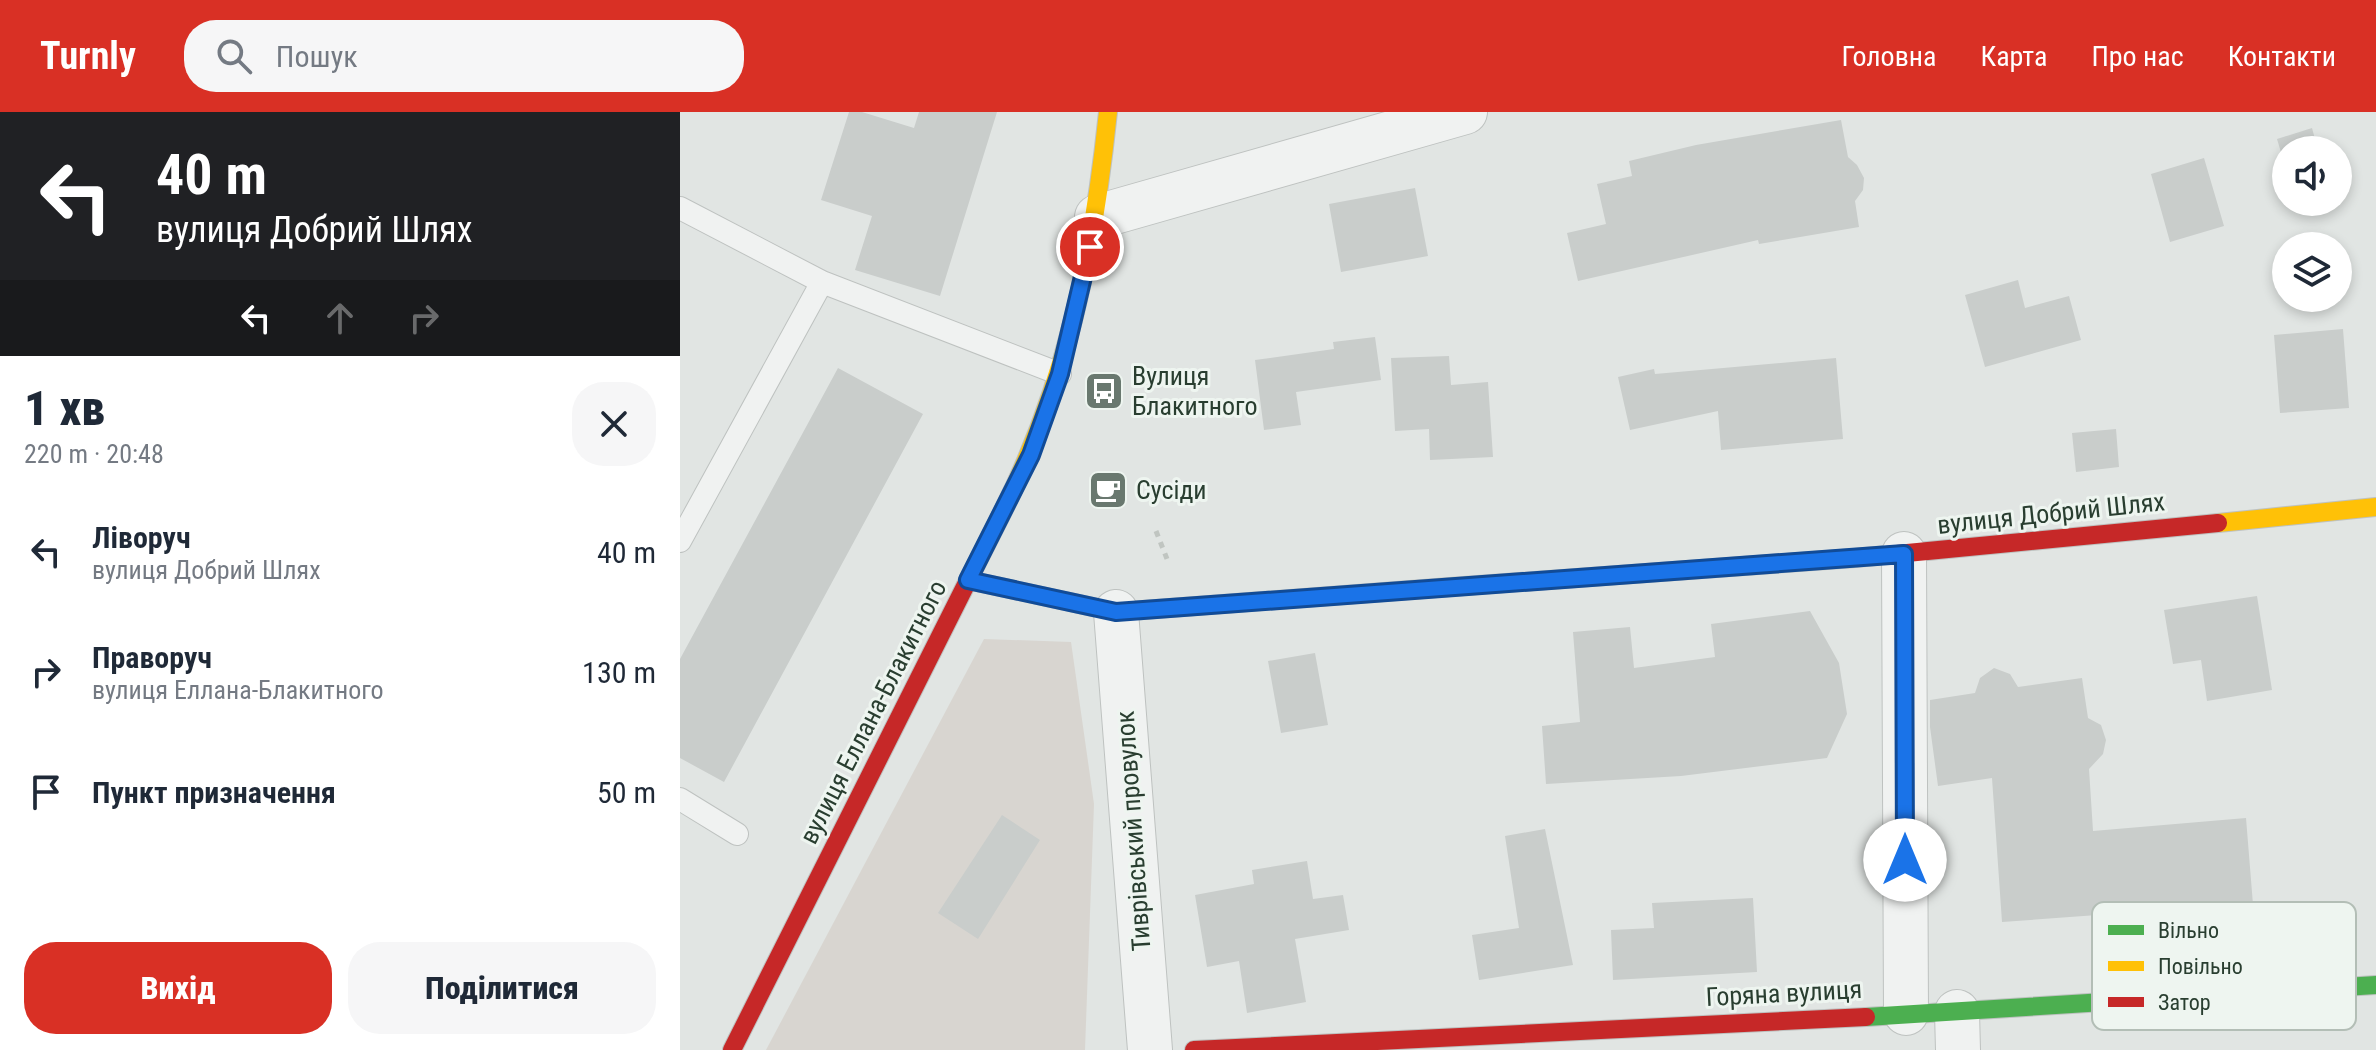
<!DOCTYPE html>
<html lang="uk">
<head>
<meta charset="utf-8">
<style>
  body { margin:0; font-family:"Roboto Condensed",sans-serif; background:#f6f6f7; color:#1f2937; height:100vh; display:flex; flex-direction:column; font-size:30px; white-space:nowrap }
  * { box-sizing:border-box; margin:0 }
  p { font-size:26px; color:#747a83 }
  .icon { flex:none; width:44px; height:44px; fill:none; stroke:currentColor; stroke-width:2; stroke-linecap:round; stroke-linejoin:round }
  .map { position:relative; flex:1; overflow:hidden }
  .panel { display:flex; flex-direction:column; background:#fff; width:680px }
  .panel>* { flex:none }
  .hud { background:#202124; color:#fff; overflow:hidden }
  .controls { position:absolute; left:1592px; top:24px; display:grid; gap:16px }
  .controls a { display:grid; place-items:center; width:80px; height:80px; border-radius:50%; background:#fff; box-shadow:0 4px 12px #0003; font-size:40px }
  .pin { position:absolute; display:grid; place-items:center; width:68px; height:68px; color:#fff; margin:-34px; border:4px solid #fff; border-radius:50%; box-shadow:0 2px 8px #0007 }
  .me { position:absolute; width:88px; margin:-44px; rotate:0deg; stroke-linejoin:round; filter:drop-shadow(0 0 6px #0008) }
  .turn { display:flex; align-items:center; gap:28px; height:168px; padding:0 24px; font-size:36px }
  .turn .icon { width:104px; height:104px; stroke-width:2.5 }
  .turn b { display:block; font-size:56px; line-height:68px }
  .lanes { display:flex; align-items:center; height:76px; padding:0 24px; background:#0003; justify-content:center; gap:40px; direction:ltr }
  .lanes .off { opacity:.35 }
  .round { display:grid; place-items:center; flex:none; width:84px; height:84px; border-radius:32px; background:#f6f6f7 }
  .headline { display:flex; align-items:center; justify-content:space-between; height:136px; padding:0 24px }
  h1 { font-size:48px; font-weight:800; line-height:60px }
  .primary-button { display:flex; gap:16px; margin-top:auto; padding:16px 24px }
  .primary-button a { flex:1; height:92px; border-radius:32px; background:#d93025; color:#fff; font-size:32px; font-weight:800; line-height:92px; text-align:center }
  .primary-button a+a { background:#f6f6f7; color:#1f2937 }
  ul { padding:0; list-style:none }
  li { display:flex; align-items:center; gap:24px; height:120px; padding:0 24px }
  li div { flex:1 }
  li b { display:block; font-size:30px }
  li em { font-style:normal }
  header { display:flex; align-items:center; gap:48px; box-sizing:border-box; height:112px; padding:0 40px; background:#d93025; color:#fff }
  header strong { font-size:38px }
  nav { display:flex; gap:44px; margin-inline-start:auto; font-size:28px }
  .search { width:560px; height:72px; background:#f6f6f7; display:flex; align-items:center; gap:20px; box-sizing:border-box; padding:0 28px; border-radius:32px; color:#747a83; font-size:30px }
  main { display:flex; flex:1; min-height:0 }
  .map>svg:first-child { display:block }
</style>
</head>
<body>
<header>
<strong>Turnly</strong>
<div class="search"><svg class="icon" aria-label="search" viewBox="0 0 24 24"><circle cx="10" cy="10" r="6"/><path d="M15 15l6 6"/></svg>Пошук</div>
<nav><a>Головна</a><a>Карта</a><a>Про нас</a><a>Контакти</a></nav>
</header>
<main>
<section class="panel">
<div class="hud">
<div class="turn"><svg class="icon" aria-label="left" viewBox="0 0 24 24"><path d="M17 20v-9H6M10 6l-5 5 5 5"/></svg><div><b>40 m</b>вулиця Добрий Шлях</div></div>
<div class="lanes"><svg class="icon" aria-label="left" viewBox="0 0 24 24"><path d="M17 20v-9H6M10 6l-5 5 5 5"/></svg><svg class="icon off" aria-label="ahead" viewBox="0 0 24 24"><path d="M12 20V5M6 11l6-6 6 6"/></svg><svg class="icon off" aria-label="right" viewBox="0 0 24 24"><path d="M7 20v-9h11M14 6l5 5-5 5"/></svg></div>
</div>
<div class="headline"><div><h1>1 хв</h1><p>220 m · 20:48</p></div><a class="round"><svg class="icon" aria-label="close" viewBox="0 0 24 24"><path d="M6 6l12 12M18 6L6 18"/></svg></a></div>
<ul>
<li><svg class="icon" aria-label="left" viewBox="0 0 24 24"><path d="M17 20v-9H6M10 6l-5 5 5 5"/></svg><div><b>Ліворуч</b><p>вулиця Добрий Шлях</p></div><em>40 m</em></li>
<li><svg class="icon" aria-label="right" viewBox="0 0 24 24"><path d="M7 20v-9h11M14 6l5 5-5 5"/></svg><div><b>Праворуч</b><p>вулиця Еллана-Блакитного</p></div><em>130 m</em></li>
<li><svg class="icon" aria-label="arrive" viewBox="0 0 24 24"><path d="M6 21V4h12l-3 4 3 4H6"/></svg><div><b>Пункт призначення</b></div><em>50 m</em></li>
</ul>
<div class="primary-button"><a>Вихід</a><a>Поділитися</a></div>
</section>
<div class="map">
<svg width="1696" height="938" viewBox="0 0 1696 938">
  <rect width="100%" height="100%" fill="#e1e5e3"/>
  <path fill="#d8d5d0" d="M 304,527 L 391,530 L 414,692 L 405,938 L 86,938 Z"/>
  <path fill="#c9cdcb" d="M 169,0 L 182,0 L 234,16 L 239,0 L 317,0 L 260,184 L 175,158 L 192,104 L 141,88 Z
    M 1161,8 L 1168,45 L 1177,53 L 1184,66 L 1183,78 L 1175,89 L 1179,115 L 1079,132 L 1078,128 L 898,169 L 887,121 L 926,112 L 917,72 L 952,64 L 949,49 L 1016,33 Z
    M 1632,16 L 1638,38 L 1606,38 L 1606,57 L 1597,27 Z
    M 1524,46 L 1544,114 L 1490,130 L 1471,62 Z
    M 735,76 L 748,144 L 661,160 L 649,92 Z
    M 1338,168 L 1345,196 L 1389,184 L 1401,228 L 1305,255 L 1285,183 Z
    M 1663,217 L 1669,296 L 1600,301 L 1594,223 Z
    M 695,225 L 701,268 L 616,280 L 621,313 L 584,318 L 575,248 L 654,237 L 653,230 Z
    M 769,244 L 771,273 L 808,270 L 813,345 L 750,348 L 749,317 L 715,319 L 711,246 Z
    M 1156,246 L 1163,327 L 1041,338 L 1038,299 L 950,318 L 938,265 L 974,257 L 975,262 Z
    M 158,256 L 243,302 L 44,670 L 0,646 L 0,547 Z
    M 1436,317 L 1439,355 L 1396,360 L 1392,321 Z
    M 1577,484 L 1592,578 L 1527,589 L 1521,548 L 1493,552 L 1484,498 Z
    M 1130,499 L 1159,551 L 1167,602 L 1147,646 L 1001,664 L 866,672 L 862,614 L 900,610 L 893,520 L 950,515 L 954,556 L 1035,545 L 1031,512 Z
    M 635,541 L 648,613 L 601,621 L 588,549 Z
    M 1314,556 L 1330,562 L 1338,575 L 1402,566 L 1408,606 L 1421,613 L 1426,628 L 1423,642 L 1409,657 L 1413,719 L 1566,706 L 1574,805 L 1473,813 L 1472,799 L 1322,810 L 1312,666 L 1258,674 L 1250,615 L 1250,588 L 1295,581 L 1300,566 Z
    M 322,703 L 360,728 L 298,827 L 258,801 Z
    M 865,717 L 893,853 L 799,868 L 792,823 L 839,816 L 825,724 Z
    M 627,749 L 633,787 L 663,783 L 669,818 L 615,827 L 626,890 L 567,901 L 559,849 L 527,855 L 515,783 L 574,772 L 572,758 Z
    M 1073,786 L 1077,860 L 933,868 L 931,818 L 974,816 L 972,791 Z"/>
  <g fill="none" stroke-linecap="round" stroke-linejoin="round">
    <g stroke="#bec2c0" stroke-width="24">
      <path id="lane" d="M 0,96 L 142,170 L 380,262
        M 0,429 L 142,170
        M 0,687 L 57,722"/>
    </g>
    <g stroke="#bec2c0" stroke-width="46">
      <path id="street" d="M 417,105 L 785,0
        M 1224,442 L 1226,901
        M 436,500 L 470,938
        M 1277,900 L 1278,938"/>
    </g>
    <g stroke="#bec2c0" stroke-width="20">
      <path id="fast" d="M 770,475 L 1175,446
        M 1186,905 L 1696,873"/>
    </g>
    <g stroke="#bec2c0" stroke-width="20">
      <path id="slow" d="M 320,405 C 386,274 413,145 428,0
        M 1538,411 L 1696,395
        M 288,468 L 436,500 L 770,475"/>
    </g>
    <g stroke="#bec2c0" stroke-width="20">
      <path id="jam" d="M 1175,446 L 1538,411
        M 52,938 L 320,405
        M 514,938 L 1186,905"/>
    </g>
    <path stroke="#c0c5c1" stroke-width="5" stroke-dasharray="6 6" stroke-linecap="butt" d="M 476,419 L 489,452"/>
    <use href="#lane" stroke="#f0f2f1" stroke-width="22"/>
    <use href="#street" stroke="#f0f2f1" stroke-width="44"/>
    <use href="#fast" stroke="#4caf50" stroke-width="18"/>
    <use href="#slow" stroke="#ffc107" stroke-width="18"/>
    <use href="#jam" stroke="#c62828" stroke-width="18"/>
  </g>
  <g fill="none" stroke-linecap="round" stroke-linejoin="round">
    <g stroke="#114b97" stroke-width="20">
      <path id="route" d="M 410,135 L 380,262 L 351,343 L 288,468 L 436,500 L 1224,442 L 1225,748"/>
    </g>
    <use href="#route" stroke="#1a73e8" stroke-width="14"/>
  </g>
  <defs>
    <g id="bus-square" transform="scale(2)"><rect x="-9" y="-9" width="18" height="18" rx="4" fill="#69786f" stroke="#eef5f0"/><path d="M-5-6H5V4H4V6H2V4H-2V6H-4V4H-5ZM-3.5-4V0h7V-4ZM-3.5 1.2v1.5H-2V1.2ZM2 1.2v1.5H3.5V1.2Z" fill="#fff"/></g>
    <g id="cafe-square" transform="scale(2)"><rect x="-9" y="-9" width="18" height="18" rx="4" fill="#69786f" stroke="#eef5f0"/><path d="M-5.5-4.5H6V0H3Q3 3.5 0 3.5H-2.5Q-5.5 3.5-5.5 0ZM3-3.2v2h1.7v-2ZM-6 4.5H4V6H-6Z" fill="#fff"/></g>
  </defs>
  <g fill-rule="evenodd">
    <use href="#bus-square" x="424" y="279"/>
    <use href="#cafe-square" x="428" y="378"/>
  </g>
  <g text-anchor="middle" dominant-baseline="central" stroke-width="6" stroke-linejoin="round" paint-order="stroke">
    <g font-size="26" fill="#293e30" stroke="#eef5f0" text-anchor="start">
      <text x="452" y="264">Вулиця<tspan x="452" dy="30">Блакитного</tspan></text>
      <text x="456" y="378">Сусіди</text>
    </g>
    <g font-size="26" fill="#293e30" stroke="#eef5f0">
      <text transform="translate(1371 401) rotate(-6)">вулиця Добрий Шлях</text>
      <text transform="translate(193 600) rotate(-63)">вулиця Еллана-Блакитного</text>
      <text transform="translate(453 719) rotate(-94)">Тиврівський провулок</text>
      <text transform="translate(1104 881) rotate(-3)">Горяна вулиця</text>
    </g>
  </g>
  <rect x="1412" y="790" width="264" height="128" rx="12" fill="#eef5f0" stroke="#b3beb6" stroke-width="2"/>
  <rect x="1428" y="813" width="36" height="10" fill="#4caf50"/>
  <rect x="1428" y="849" width="36" height="10" fill="#ffc107"/>
  <rect x="1428" y="885" width="36" height="10" fill="#c62828"/>
  <g font-size="22" fill="#293e30">
    <text x="1478" y="826">Вільно</text>
    <text x="1478" y="862">Повільно</text>
    <text x="1478" y="898">Затор</text>
  </g>
</svg>
<div class="controls">
<a><svg class="icon" aria-label="sound" viewBox="0 0 24 24"><path d="M4 9h4l5-4v14l-5-4H4zM17 9q2 3 0 6"/></svg></a>
<a><svg class="icon" aria-label="layers" viewBox="0 0 24 24"><path d="M12 4l9 5-9 5-9-5zM3 14l9 5 9-5"/></svg></a>
</div>
<div class="pin" style="left:410px;top:135px;background:#d93025"><svg class="icon" aria-label="arrive" viewBox="0 0 24 24"><path d="M6 21V4h12l-3 4 3 4H6"/></svg></div>
<svg class="me" style="left:1225px;top:748px" viewBox="-20 -20 40 40"><circle r="19" fill="#fff"/><path d="M0-13L10 11 0 6-10 11z" fill="#1a73e8"/></svg>
</div>
</main>
</body>
</html>
